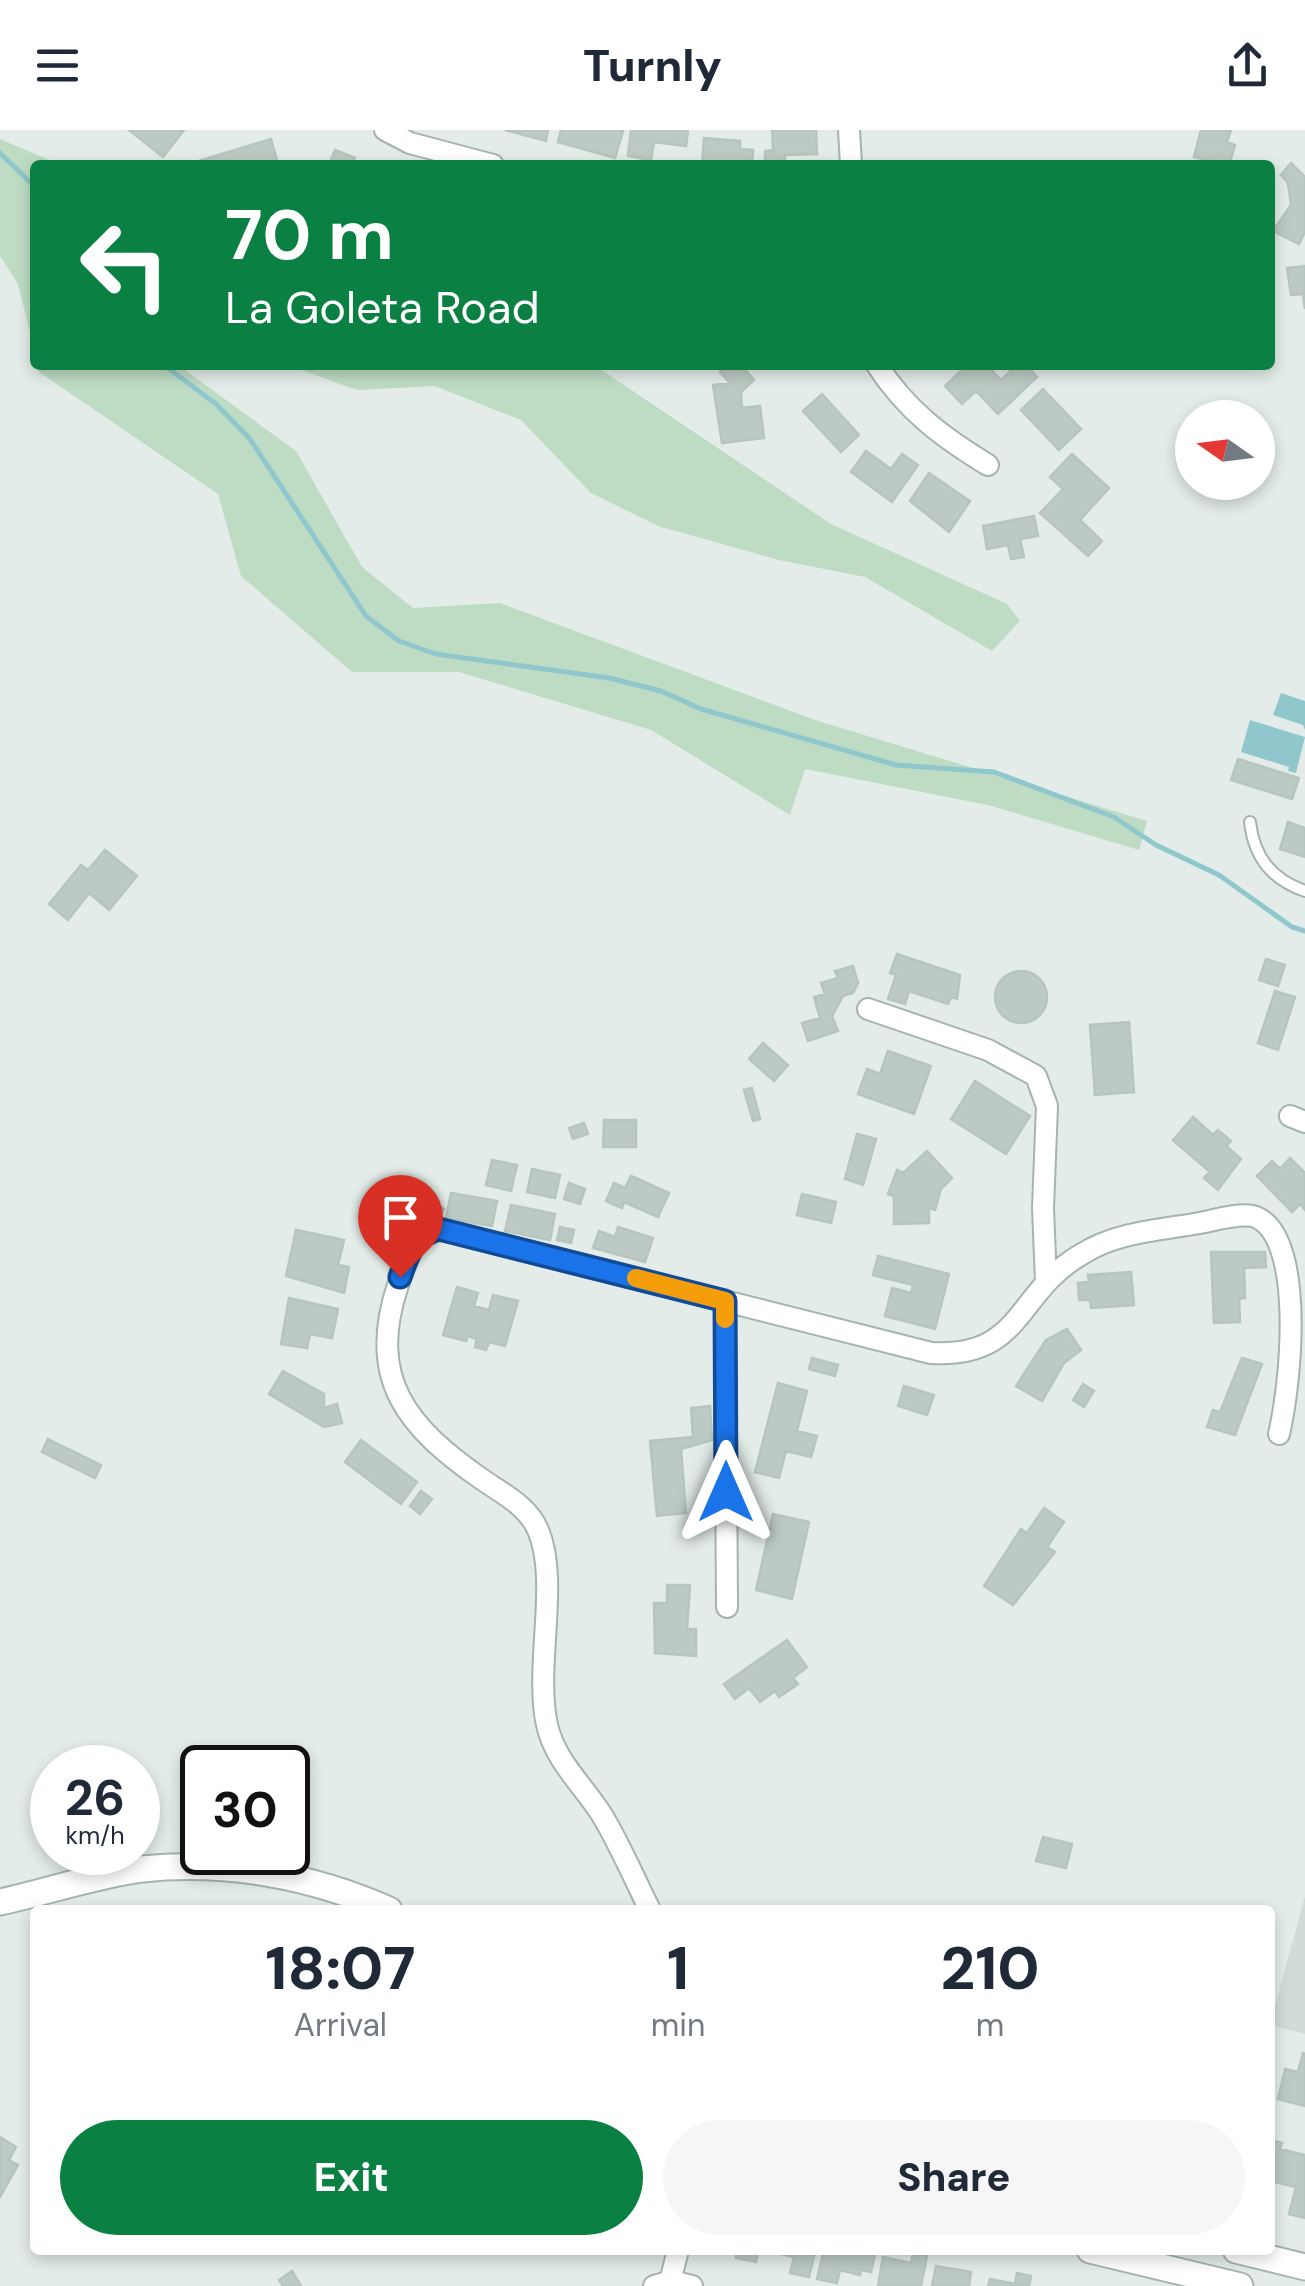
<!DOCTYPE html>
<html lang="en">
<head>
<meta charset="utf-8">
<style>
  body { margin:0; font-family:"DM Sans",sans-serif; background:#f6f6f7; color:#1f2937; height:100vh; display:flex; flex-direction:column; font-size:38px; white-space:nowrap }
  * { box-sizing:border-box; margin:0 }
  p { font-size:32px; color:#747a83 }
  .icon { flex:none; width:55px; height:55px; fill:none; stroke:currentColor; stroke-width:2; stroke-linecap:round; stroke-linejoin:round }
  .map { position:relative; flex:1; overflow:hidden }
  .drawer { position:absolute; left:30px; top:1775px; width:1245px; height:350px; display:flex; flex-direction:column; background:#fff; border-radius:10px; box-shadow:0 5px 15px #0003 }
  .drawer>* { flex:none }
  .hud { position:absolute; left:30px; top:30px; width:1245px; height:210px; border-radius:10px; box-shadow:0 5px 15px #0003; background:#0b8043; color:#fff; overflow:hidden }
  .needle { width:65px; rotate:284deg }
  .buttons { position:absolute; left:1175px; top:270px; display:grid; gap:20px }
  .buttons a { display:grid; place-items:center; width:100px; height:100px; border-radius:50%; background:#fff; box-shadow:0 5px 15px #0003; font-size:50px }
  .speed { position:absolute; left:30px; top:1615px; display:flex; gap:20px; font-size:50px; font-weight:700; text-align:center }
  .speed>* { display:grid; place-content:center; width:130px; height:130px; border-radius:50%; background:#fff; box-shadow:0 5px 15px #0003; line-height:1 }
  .speed small { font-size:25px; font-weight:400 }
  .speed .limit { border:5px solid #111; border-radius:15px; background:#fff; color:#111 }
  .pin { position:absolute; display:grid; place-items:center; width:85px; height:85px; color:#fff; margin:-102px -42px; border-radius:50% 50% 50% 0; rotate:-45deg; box-shadow:0 0 10px #0007 }
  .pin .icon { rotate:45deg }
  .me { position:absolute; width:110px; margin:-55px; rotate:0deg; stroke-linejoin:round; filter:drop-shadow(0 0 8px #0008) }
  .turn { display:flex; align-items:center; gap:35px; height:210px; padding:0 30px; font-size:45px }
  .turn .icon { width:130px; height:130px; stroke-width:2.5 }
  .turn b { display:block; font-size:70px; line-height:85px }
  .eta { display:flex; justify-content:space-evenly; align-items:center; height:170px; text-align:center }
  .eta b { font-size:60px; font-weight:800; line-height:70px }
  .action { display:flex; gap:20px; margin-top:auto; padding:20px 30px }
  .action a { flex:1; height:115px; border-radius:60px; background:#0b8043; color:#fff; font-size:40px; font-weight:800; line-height:115px; text-align:center }
  .action a+a { background:#f6f6f7; color:#1f2937 }
  header { display:flex; justify-content:space-between; align-items:center; height:130px; padding:0 30px; background:#fff; font-size:45px; font-weight:800 }
  .map>svg:first-child { display:block }
</style>
</head>
<body>
<header><svg class="icon" aria-label="menu" viewBox="0 0 24 24"><path d="M4 6h16M4 12h16M4 18h16"/></svg>Turnly<svg class="icon" aria-label="share" viewBox="0 0 24 24"><path d="M12 15V3M7 8l5-5 5 5M5 13v7h14v-7"/></svg></header>
<div class="map">
<svg width="1305" height="2156" viewBox="0 0 1305 2156">
  <rect width="100%" height="100%" fill="#e3ece8"/>
  <path fill="#d2dcd7" d="M 1305,1766 L 1305,1904 L 1270,1895 Z"/>
  <path fill="#bedcc4" d="M 0,9 L 61,35 L 35,35 L 35,223 L 18,154 L 0,126 Z
    M 38,235 L 178,235 L 296,321 L 362,437 L 413,478 L 500,473 L 815,590 L 1147,691 L 1139,720 L 988,675 L 805,639 L 790,685 L 651,600 L 459,542 L 352,542 L 241,446 L 218,364 L 39,242 Z
    M 287,235 L 594,235 L 831,394 L 1007,474 L 1020,491 L 992,521 L 865,447 L 779,430 L 658,396 L 591,363 L 521,290 L 435,256 L 357,260 Z"/>
  <path fill="#8fc7cd" d="M 1281,563 L 1305,571 L 1305,600 L 1303,595 L 1273,585 Z
    M 1250,590 L 1305,607 L 1296,643 L 1288,641 L 1289,637 L 1241,622 Z"/>
  <g fill="none" stroke-linecap="round" stroke-linejoin="round">
    <path stroke="#8fc7cd" stroke-width="5" d="M 0,23 L 35,57
      M 164,235 L 216,274 L 250,309 L 366,486 L 399,511 L 436,524 L 609,548 L 661,561 L 701,579 L 896,635 L 994,642 L 1114,687 L 1156,715 L 1219,745 L 1292,797 L 1305,801"/>
  </g>
  <path fill="#bccac3" stroke="#b6c5be" stroke-width="2.5" d="M 129,0 L 184,0 L 163,27 Z
    M 505,0 L 548,0 L 546,11 Z
    M 561,0 L 620,0 L 623,1 L 615,28 L 558,12 Z
    M 631,0 L 688,0 L 686,16 L 654,12 L 651,30 L 628,26 Z
    M 772,0 L 816,0 L 817,24 L 785,25 L 785,35 L 765,35 L 765,21 L 773,20 Z
    M 1201,0 L 1231,0 L 1227,12 L 1235,15 L 1229,35 L 1194,27 Z
    M 704,8 L 740,11 L 740,19 L 753,20 L 752,35 L 702,35 Z
    M 271,9 L 278,34 L 189,35 L 189,34 Z
    M 335,20 L 355,28 L 352,35 L 329,35 Z
    M 1291,33 L 1305,47 L 1305,102 L 1299,114 L 1273,101 L 1291,75 L 1288,53 L 1281,45 Z
    M 1305,136 L 1305,179 L 1303,164 L 1291,165 L 1287,138 Z
    M 728,235 L 741,235 L 754,250 L 741,262 L 742,278 L 760,276 L 764,308 L 722,313 L 713,255 L 730,253 L 720,242 Z
    M 967,235 L 987,235 L 1001,250 L 1017,235 L 1026,235 L 1037,247 L 998,284 L 976,261 L 962,274 L 945,256 Z
    M 1043,259 L 1081,299 L 1059,320 L 1021,280 Z
    M 822,264 L 859,305 L 841,322 L 803,281 Z
    M 866,321 L 891,339 L 902,324 L 918,335 L 892,372 L 851,342 Z
    M 1072,324 L 1109,358 L 1080,390 L 1102,411 L 1088,426 L 1040,383 L 1063,359 L 1050,347 Z
    M 929,343 L 970,371 L 949,402 L 910,371 Z
    M 1034,386 L 1038,406 L 1020,409 L 1024,427 L 1011,429 L 1008,415 L 987,419 L 983,396 Z
    M 1238,629 L 1299,648 L 1292,669 L 1231,650 Z
    M 1288,692 L 1305,698 L 1305,727 L 1280,719 Z
    M 105,720 L 137,746 L 109,780 L 89,763 L 68,790 L 49,774 L 81,735 L 88,740 Z
    M 897,824 L 960,845 L 957,869 L 951,867 L 948,874 L 909,861 L 905,874 L 888,869 L 896,845 L 890,843 Z
    M 1266,829 L 1285,835 L 1278,856 L 1259,850 Z
    M 853,836 L 858,853 L 853,863 L 843,866 L 832,886 L 838,901 L 808,911 L 802,893 L 820,888 L 814,867 L 825,864 L 821,853 L 838,848 L 835,841 Z
    M995 867a26 26 0 1 1 52 0a26 26 0 1 1-52 0Z
    M 1275,861 L 1295,867 L 1278,920 L 1258,913 Z
    M 1129,892 L 1134,962 L 1095,965 L 1090,895 Z
    M 763,913 L 788,935 L 774,951 L 749,929 Z
    M 888,921 L 931,936 L 914,984 L 858,964 L 867,939 L 880,944 Z
    M 975,951 L 1030,986 L 1006,1024 L 951,989 Z
    M 752,958 L 760,989 L 753,991 L 744,960 Z
    M 1193,987 L 1213,1005 L 1218,1000 L 1231,1011 L 1226,1016 L 1241,1029 L 1218,1060 L 1204,1048 L 1210,1042 L 1173,1010 Z
    M 604,990 L 636,990 L 636,1017 L 603,1017 Z
    M 584,993 L 588,1004 L 573,1009 L 569,998 Z
    M 857,1004 L 876,1009 L 863,1055 L 845,1049 Z
    M 927,1021 L 952,1048 L 941,1059 L 935,1080 L 929,1078 L 929,1093 L 894,1094 L 894,1066 L 888,1064 L 897,1040 L 903,1043 Z
    M 1290,1028 L 1305,1043 L 1305,1080 L 1300,1074 L 1292,1082 L 1257,1046 L 1272,1031 L 1280,1039 Z
    M 492,1030 L 517,1035 L 511,1061 L 486,1055 Z
    M 532,1039 L 560,1045 L 555,1068 L 527,1062 Z
    M 631,1046 L 669,1063 L 658,1087 L 624,1072 L 622,1078 L 606,1071 L 614,1053 L 625,1058 Z
    M 569,1053 L 585,1059 L 580,1074 L 564,1069 Z
    M 451,1063 L 497,1071 L 492,1096 L 446,1088 Z
    M 802,1064 L 836,1072 L 831,1093 L 797,1085 Z
    M 431,1071 L 444,1079 L 436,1092 L 423,1084 Z
    M 511,1075 L 555,1084 L 550,1110 L 505,1101 Z
    M 560,1097 L 574,1100 L 571,1113 L 557,1110 Z
    M 618,1097 L 653,1108 L 645,1132 L 593,1118 L 599,1101 L 615,1107 Z
    M 296,1100 L 344,1110 L 338,1135 L 349,1137 L 344,1163 L 286,1146 Z
    M 1211,1122 L 1265,1122 L 1266,1137 L 1244,1138 L 1245,1168 L 1239,1169 L 1240,1192 L 1214,1193 Z
    M 878,1126 L 949,1144 L 935,1199 L 885,1186 L 892,1158 L 911,1163 L 913,1155 L 873,1145 Z
    M 1131,1142 L 1134,1175 L 1091,1178 L 1090,1170 L 1079,1170 L 1078,1153 L 1089,1152 L 1088,1145 Z
    M 457,1157 L 478,1163 L 474,1176 L 489,1180 L 493,1165 L 518,1171 L 505,1216 L 489,1212 L 486,1220 L 475,1217 L 477,1209 L 468,1206 L 466,1211 L 443,1205 Z
    M 289,1168 L 338,1179 L 332,1208 L 310,1204 L 307,1218 L 281,1214 Z
    M 1067,1199 L 1081,1220 L 1064,1233 L 1042,1271 L 1016,1256 L 1046,1210 Z
    M 812,1228 L 838,1235 L 835,1246 L 809,1239 Z
    M 1242,1228 L 1262,1234 L 1235,1305 L 1207,1297 L 1213,1280 L 1220,1282 Z
    M 283,1241 L 324,1264 L 324,1278 L 337,1274 L 342,1293 L 324,1297 L 269,1264 Z
    M 778,1253 L 807,1261 L 797,1301 L 817,1306 L 811,1327 L 786,1321 L 779,1348 L 755,1342 Z
    M 1083,1254 L 1094,1261 L 1084,1277 L 1073,1270 Z
    M 904,1256 L 934,1265 L 927,1285 L 898,1276 Z
    M 710,1276 L 712,1310 L 681,1319 L 686,1383 L 657,1386 L 650,1311 L 693,1307 L 691,1278 Z
    M 48,1309 L 101,1335 L 95,1348 L 42,1322 Z
    M 361,1310 L 417,1352 L 401,1374 L 345,1332 Z
    M 421,1361 L 432,1369 L 420,1384 L 410,1376 Z
    M 1044,1378 L 1064,1392 L 1047,1417 L 1055,1422 L 1013,1475 L 984,1456 L 1021,1399 L 1027,1403 Z
    M 773,1384 L 809,1392 L 792,1469 L 756,1460 Z
    M 667,1455 L 690,1455 L 687,1499 L 696,1499 L 696,1526 L 655,1523 L 654,1473 L 667,1473 Z
    M 787,1510 L 807,1537 L 793,1548 L 798,1554 L 779,1567 L 775,1561 L 760,1572 L 749,1558 L 735,1569 L 724,1554 Z
    M 1043,1707 L 1072,1714 L 1066,1738 L 1036,1731 Z
    M 1303,1923 L 1305,1924 L 1305,1976 L 1278,1969 L 1285,1939 L 1298,1942 Z
    M 0,2007 L 16,2017 L 9,2030 L 18,2035 L 0,2067 Z
    M 1270,2010 L 1282,2013 L 1280,2019 L 1305,2025 L 1305,2088 L 1289,2084 L 1296,2057 L 1270,2051 Z
    M 736,2120 L 758,2120 L 756,2132 L 736,2128 Z
    M 807,2120 L 814,2126 L 809,2147 L 790,2143 L 794,2127 L 768,2121 Z
    M 824,2120 L 876,2120 L 871,2142 L 861,2140 L 860,2145 L 840,2140 L 837,2153 L 817,2149 Z
    M 913,2123 L 927,2126 L 921,2156 L 878,2156 L 883,2127 L 911,2133 Z
    M 936,2136 L 971,2142 L 969,2156 L 932,2156 Z
    M 292,2141 L 301,2156 L 283,2156 L 279,2150 Z
    M 1017,2143 L 1031,2146 L 1029,2156 L 988,2156 L 990,2149 L 1015,2154 Z"/>
  <g fill="none" stroke-linecap="round" stroke-linejoin="round">
    <g stroke="#a6b4ae" stroke-width="14">
      <path id="service" d="M 1250,692 C 1254,727 1271,749 1305,761"/>
    </g>
    <g stroke="#a6b4ae" stroke-width="24">
      <path id="minor" d="M 385,0 L 410,13 L 493,35
        M 849,0 L 851,35
        M 877,235 C 906,280 942,307 988,335
        M 868,879 L 988,920 L 1036,946 L 1047,976 L 1043,1078 L 1046,1152
        M 1290,986 L 1305,992
        M 725,1171 L 727,1477
        M 650,1780 C 634,1748 620,1715 602,1685 C 583,1655 555,1631 547,1595 C 534,1537 560,1451 538,1400 C 528,1376 503,1364 483,1350 C 408,1298 366,1250 398,1155 C 406,1129 410,1107 439,1099 L 931,1223 C 1024,1228 1014,1163 1082,1124 C 1117,1102 1160,1100 1200,1093 C 1216,1090 1237,1083 1253,1086 C 1305,1102 1292,1248 1279,1304
        M 654,2156 L 671,2151 L 692,2156
        M 669,2156 L 678,2120"/>
    </g>
    <g stroke="#a6b4ae" stroke-width="29">
      <path id="tertiary" d="M 0,1772 C 47,1762 95,1745 142,1739 C 227,1730 312,1746 389,1780
        M 1090,2120 L 1240,2156
        M 1236,2120 L 1305,2137"/>
    </g>
    <use href="#service" stroke="#fff" stroke-width="10"/>
    <use href="#minor" stroke="#fff" stroke-width="20"/>
    <use href="#tertiary" stroke="#fff" stroke-width="25"/>
  </g>
  <g fill="none" stroke-linecap="round" stroke-linejoin="round">
    <g stroke="#114b97" stroke-width="25">
      <path id="route" d="M 400,1147 C 409,1123 413,1106 439,1099 L 725,1171 L 726,1362"/>
    </g>
    <use href="#route" stroke="#1a73e8" stroke-width="18"/>
    <path stroke="#f59e0b" stroke-width="18" d="M 636,1148 L 725,1171 L 725,1189"/>
  </g>
</svg>
<div class="buttons">
<a><svg class="needle" viewBox="-14 -14 28 28"><path d="M0-13l5 13h-10z" fill="#e53935"/><path d="M0 13l5-13h-10z" fill="#747a83"/></svg></a>
</div>
<div class="speed"><div>26<small>km/h</small></div><div class="limit">30</div></div>
<div class="pin" style="left:400px;top:1147px;background:#d93025"><svg class="icon" aria-label="arrive" viewBox="0 0 24 24"><path d="M6 21V4h12l-3 4 3 4H6"/></svg></div>
<svg class="me" style="left:726px;top:1362px" viewBox="-20 -20 40 40"><path d="M0-17L14 15 0 8-14 15z" fill="#1a73e8" stroke="#fff" stroke-width="4"/></svg>
<div class="hud">
<div class="turn"><svg class="icon" aria-label="left" viewBox="0 0 24 24"><path d="M17 20v-9H6M10 6l-5 5 5 5"/></svg><div><b>70 m</b>La Goleta Road</div></div>
</div>
<section class="drawer">
<div class="eta">
<div><b>18:07</b><p>Arrival</p></div>
<div><b>1</b><p>min</p></div>
<div><b>210</b><p>m</p></div>
</div>
<div class="action"><a>Exit</a><a>Share</a></div>
</section>
</div>
</body>
</html>
